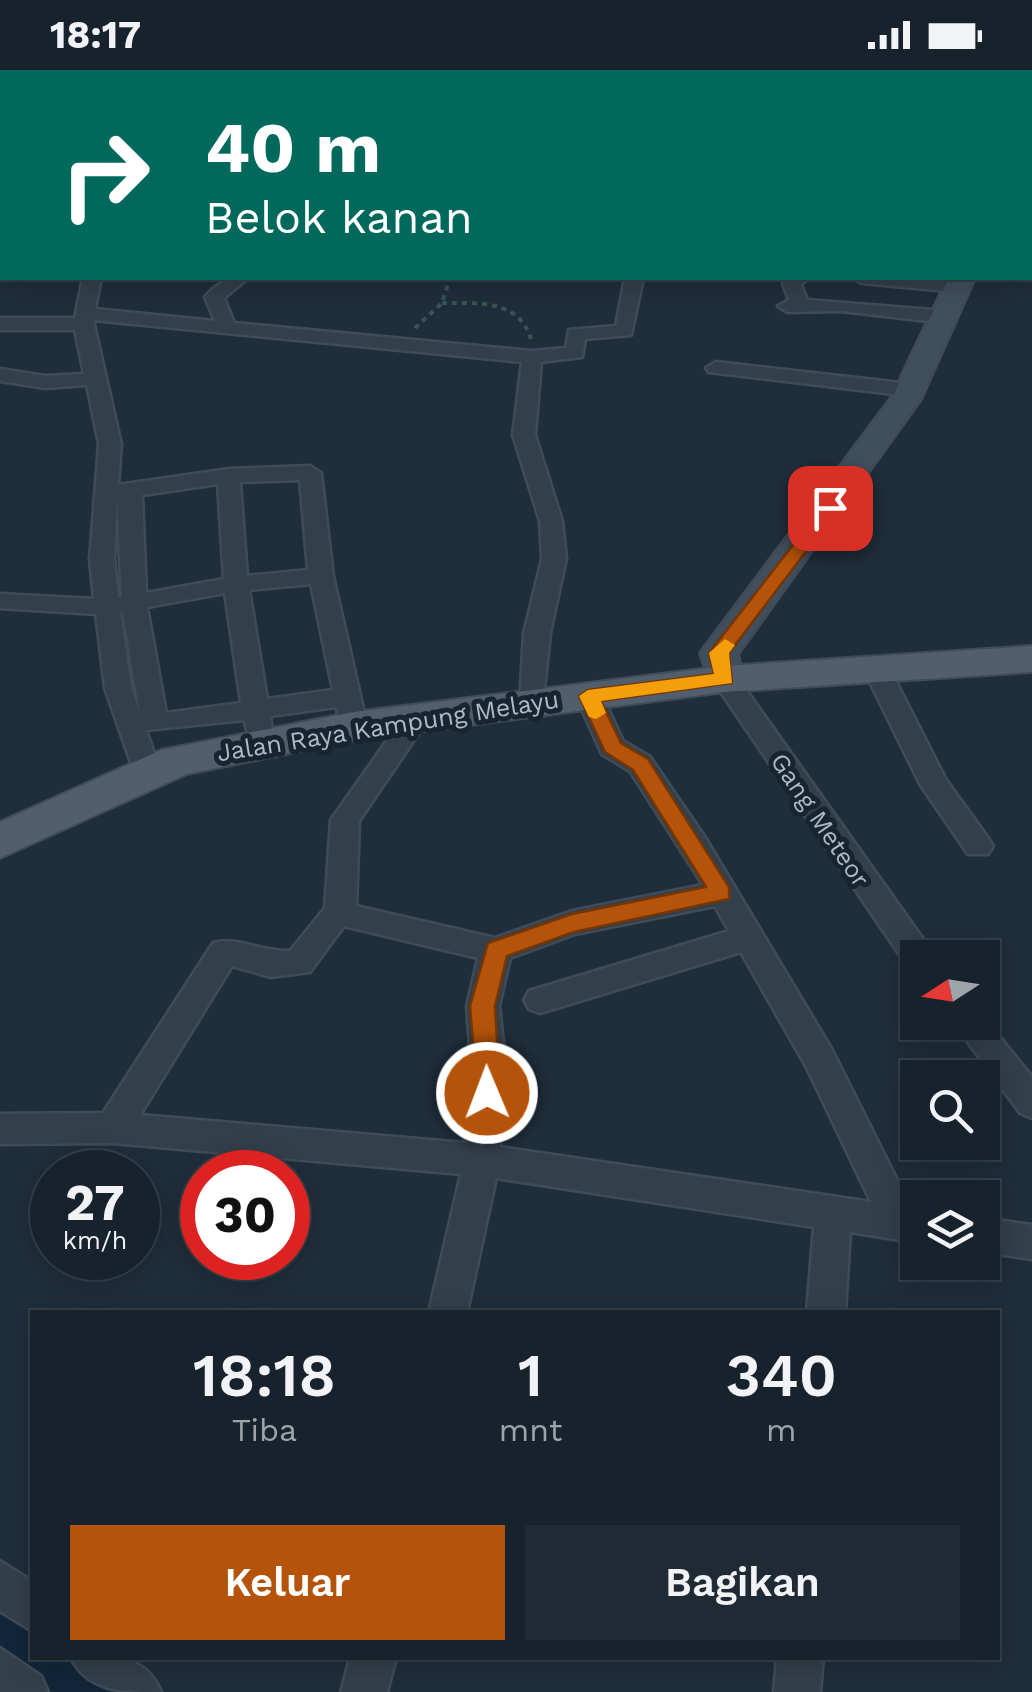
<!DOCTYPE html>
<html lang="id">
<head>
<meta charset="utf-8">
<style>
  body { margin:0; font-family:"Work Sans",sans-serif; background:#202a34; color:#f1f3f6; height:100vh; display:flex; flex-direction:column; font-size:38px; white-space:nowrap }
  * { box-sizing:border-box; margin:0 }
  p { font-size:32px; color:#9ea4a9 }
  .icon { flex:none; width:55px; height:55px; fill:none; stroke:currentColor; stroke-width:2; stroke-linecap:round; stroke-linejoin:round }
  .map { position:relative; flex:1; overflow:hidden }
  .details { position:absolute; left:30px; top:1240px; width:970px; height:350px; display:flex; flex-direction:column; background:#17222c; border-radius:0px; box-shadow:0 5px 25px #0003,0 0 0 2px #363f48 }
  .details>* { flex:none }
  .banner { position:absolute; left:0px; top:0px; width:1032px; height:210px; box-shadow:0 5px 25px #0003,0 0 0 2px #363f48; background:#00695c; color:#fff; overflow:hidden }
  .needle { width:65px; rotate:258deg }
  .tools { position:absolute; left:900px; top:870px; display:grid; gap:20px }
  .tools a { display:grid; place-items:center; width:100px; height:100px; border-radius:0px; background:#17222c; box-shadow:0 5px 25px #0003,0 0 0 2px #363f48; font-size:50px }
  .speed { position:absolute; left:30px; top:1080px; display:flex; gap:20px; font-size:50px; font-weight:700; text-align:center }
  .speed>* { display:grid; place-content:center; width:130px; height:130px; border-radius:50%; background:#17222c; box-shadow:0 5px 25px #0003,0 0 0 2px #363f48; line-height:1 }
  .speed small { font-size:25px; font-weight:400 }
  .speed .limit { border:15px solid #d22; background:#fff; color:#111 }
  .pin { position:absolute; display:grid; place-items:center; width:85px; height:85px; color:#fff; margin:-42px; border-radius:20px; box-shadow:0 5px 15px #0006 }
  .me { position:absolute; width:110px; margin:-55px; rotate:359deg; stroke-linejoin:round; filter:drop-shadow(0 0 8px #0008) }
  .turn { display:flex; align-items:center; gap:35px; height:210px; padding:0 40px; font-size:45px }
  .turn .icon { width:130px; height:130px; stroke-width:2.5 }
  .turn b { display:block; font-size:70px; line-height:85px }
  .eta { display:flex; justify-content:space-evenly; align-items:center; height:170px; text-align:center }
  .eta b { font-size:60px; font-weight:600; line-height:70px }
  .button { display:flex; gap:20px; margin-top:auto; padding:20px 40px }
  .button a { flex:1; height:115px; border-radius:0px; background:#b45309; color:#fff; font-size:40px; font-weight:600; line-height:115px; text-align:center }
  .button a+a { background:#202a34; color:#f1f3f6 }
  .status { display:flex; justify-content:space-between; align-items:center; height:70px; padding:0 50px; background:#17222c; direction:ltr }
  .status svg { height:28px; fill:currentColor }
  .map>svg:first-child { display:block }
</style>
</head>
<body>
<div class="status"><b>18:17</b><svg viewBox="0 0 49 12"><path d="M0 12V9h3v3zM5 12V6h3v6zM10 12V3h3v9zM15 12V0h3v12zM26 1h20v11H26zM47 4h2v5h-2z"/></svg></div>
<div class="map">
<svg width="1032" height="1622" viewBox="0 0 1032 1622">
  <rect width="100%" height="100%" fill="#1f2e3b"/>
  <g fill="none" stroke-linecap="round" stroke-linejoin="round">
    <path fill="#122639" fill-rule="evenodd" d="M 0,1508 L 32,1525 L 32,1588 C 80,1588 108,1572 129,1622 L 41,1622 L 25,1600 L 0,1586 Z"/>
    <g stroke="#3f4b57" stroke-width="5">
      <path id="service" d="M 720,0 L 726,0 L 727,2 L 721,2 Z"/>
    </g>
    <g stroke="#3f4b57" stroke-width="5">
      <path id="minor" d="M 1030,27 L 1032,27 L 1032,35 L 1030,35 Z
        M 1030,89 L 1032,89 L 1032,99 L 1030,99 Z
        M 0,91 L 2,91 L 2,101 L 0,101 Z
        M 1030,168 L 1032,168 L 1032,179 L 1030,179 Z
        M 83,208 L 101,208 L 95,239 L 215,251 L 205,227 C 218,212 229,208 248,208 L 224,228 L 234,253 L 532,281 L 566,278 L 569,260 L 616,256 L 625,208 L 643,208 L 631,265 L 585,269 L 582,287 L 541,292 L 535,365 L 562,451 L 566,489 L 550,563 L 542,639 L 533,642 L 520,633 L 524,563 L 542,489 L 540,451 L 513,365 L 522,292 L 93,250 L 121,374 L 118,415 L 229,399 L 310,396 L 321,403 L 333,506 L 367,656 L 364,662 L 344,662 L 336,637 L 270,646 L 272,660 L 259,669 L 249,666 L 244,650 L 146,660 L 162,706 L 148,716 L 138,713 L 105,618 L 96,544 L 0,538 L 0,524 L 94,529 L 90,489 L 99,374 L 87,315 L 45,318 L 0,311 L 0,299 L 45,306 L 84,304 L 75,260 L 0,260 L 0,248 L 75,248 ZM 300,410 L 308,500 L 247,506 L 240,412 ZM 218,414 L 224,509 L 146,523 L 142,425 ZM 117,428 L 122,527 L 118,528 L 114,489 ZM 311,514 L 333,620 L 267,629 L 249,520 ZM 225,523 L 241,633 L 166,643 L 147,537 ZM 120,542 L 123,542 L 140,643 L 131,618 Z
        M 789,208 L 808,208 L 801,215 L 807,230 L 945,241 L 954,247 L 945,253 L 841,241 L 787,242 L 778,236 L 789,230 L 783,214 Z
        M 853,208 C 878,206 947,202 966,217 L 957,222 L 862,213 Z
        M 716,292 L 910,314 L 920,320 L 910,326 L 709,302 L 706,298 Z
        M 875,588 L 888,596 L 946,710 L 988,768 L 993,776 L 988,784 L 968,784 L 920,714 L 862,596 Z
        M 725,601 L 734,603 L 930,879 L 935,888 L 918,888 L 918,900 L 908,897 L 712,609 Z
        M 589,617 L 602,626 L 623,671 L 650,687 L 706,769 L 832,980 L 911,1138 L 918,1139 L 918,1173 L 850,1162 L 845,1242 L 807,1242 L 814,1157 L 496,1108 L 467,1242 L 429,1242 L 461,1104 L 113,1073 L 0,1074 L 0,1044 L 103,1043 L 213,873 C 237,866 265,883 290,881 L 325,838 L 331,750 L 407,642 L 425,642 L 429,648 L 359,751 L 356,836 L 495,868 L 572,841 L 703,815 L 630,701 L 602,684 L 576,626 ZM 715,836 L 729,861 L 529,921 L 524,930 L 529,939 L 540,943 L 741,882 L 807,998 L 871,1132 L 500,1077 L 505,991 L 499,936 L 510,888 L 575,864 ZM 344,856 L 478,888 L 467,936 L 471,991 L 465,1073 L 140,1045 L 232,896 L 271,907 L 310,902 Z
        M 982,945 L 1032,1007 L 1032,1048 L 1020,1043 L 953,952 L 982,952 Z
        M 982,1148 L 1032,1155 L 1032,1189 L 982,1182 Z
        M 0,1491 L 32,1511 L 32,1561 L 0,1541 Z
        M 0,1578 L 41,1606 L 48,1622 L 0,1622 Z
        M 71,1588 C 109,1586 145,1582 161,1622 C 123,1622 88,1622 71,1588 Z
        M 350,1588 L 396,1588 L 387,1622 L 341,1622 Z
        M 777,1588 L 823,1588 L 820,1622 L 774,1622 Z"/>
    </g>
    <g stroke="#3f4b57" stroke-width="6">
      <path id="secondary" d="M 983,0 L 1003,0 L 1004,2 L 984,2 Z
        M 949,208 L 974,208 L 920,329 L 737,584 L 743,609 L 738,617 L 712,617 L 701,583 L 892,328 Z"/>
    </g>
    <g stroke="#3f4b57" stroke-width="4">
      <path id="primary" d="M 1032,576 L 1032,602 L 725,622 L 354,670 L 187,704 L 0,788 L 0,752 L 161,680 L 354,642 L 725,596 Z"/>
    </g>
    <path stroke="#395453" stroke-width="4" stroke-dasharray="5 5" stroke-linecap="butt" d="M 442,233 C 477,233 519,229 531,269
      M 415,258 L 442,233 L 450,208"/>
    <use href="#service" fill="#333f4b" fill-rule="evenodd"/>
    <use href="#minor" fill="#333f4b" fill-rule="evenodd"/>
    <use href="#secondary" fill="#404f5e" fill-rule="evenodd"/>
    <use href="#primary" fill="#505f6b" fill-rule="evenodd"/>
  </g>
  <path fill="#364957" d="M 483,0 L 709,0 L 706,1 L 707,2 L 483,2 Z
    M 739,0 L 881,0 L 886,2 L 741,2 Z
    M 920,0 L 938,0 L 938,2 Z
    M 1004,0 L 1032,0 L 1032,22 L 1030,20 L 1030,2 L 1007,2 Z"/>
  <path fill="#435563" stroke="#536573" stroke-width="2.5" d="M 640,0 L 706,0 L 707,2 L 641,2 Z
    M 749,0 L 790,0 L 792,2 L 751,2 Z
    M 790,0 L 804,0 L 807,2 L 792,2 Z
    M 805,0 L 852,0 L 855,2 L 808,2 Z
    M 860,0 L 881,0 L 886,2 L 864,2 Z
    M 953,0 L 980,0 L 982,2 L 955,2 Z"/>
  <path fill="#b45309" stroke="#753606" stroke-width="2.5" d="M 824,435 L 839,438 L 729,583 L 732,613 L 601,631 L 621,673 L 648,689 L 729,817 L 729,829 L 574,862 L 507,886 L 495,936 L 500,1023 L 487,1034 L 478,1031 L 470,936 L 488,873 L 572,844 L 706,817 L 633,700 L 605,682 L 579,626 L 588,620 L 714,604 L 709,583 Z"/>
  <path fill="#f59e0b" d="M 725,569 L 735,575 L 729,583 L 732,613 L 601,631 L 606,643 L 596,649 L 589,647 L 579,626 L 588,620 L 714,604 L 709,583 Z"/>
  <g text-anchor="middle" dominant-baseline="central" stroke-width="10" stroke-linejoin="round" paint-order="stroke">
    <g font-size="25" fill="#adbac7" stroke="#18242f">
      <text transform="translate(388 656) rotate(-9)">Jalan Raya Kampung Melayu</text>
      <text transform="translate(820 750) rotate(56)">Gang Meteor</text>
    </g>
  </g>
</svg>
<div class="tools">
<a><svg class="needle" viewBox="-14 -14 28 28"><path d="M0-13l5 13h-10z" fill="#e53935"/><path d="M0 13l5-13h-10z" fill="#9ea4a9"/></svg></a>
<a><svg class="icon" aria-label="search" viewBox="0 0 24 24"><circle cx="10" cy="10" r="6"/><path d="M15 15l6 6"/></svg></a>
<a><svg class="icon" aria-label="layers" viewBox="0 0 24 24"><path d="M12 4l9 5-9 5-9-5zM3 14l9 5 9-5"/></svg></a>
</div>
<div class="speed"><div>27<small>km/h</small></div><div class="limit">30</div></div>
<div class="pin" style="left:830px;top:438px;background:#d93025"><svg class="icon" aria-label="arrive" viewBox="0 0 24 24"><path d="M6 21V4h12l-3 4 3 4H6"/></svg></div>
<svg class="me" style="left:487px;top:1023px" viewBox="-20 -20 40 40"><circle r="17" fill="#b45309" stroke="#fff" stroke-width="3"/><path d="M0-11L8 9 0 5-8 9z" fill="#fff"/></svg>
<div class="banner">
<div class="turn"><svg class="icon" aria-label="right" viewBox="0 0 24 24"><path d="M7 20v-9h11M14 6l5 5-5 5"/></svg><div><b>40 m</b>Belok kanan</div></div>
</div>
<section class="details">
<div class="eta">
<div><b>18:18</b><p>Tiba</p></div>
<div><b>1</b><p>mnt</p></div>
<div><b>340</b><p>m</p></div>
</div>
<div class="button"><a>Keluar</a><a>Bagikan</a></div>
</section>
</div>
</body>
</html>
